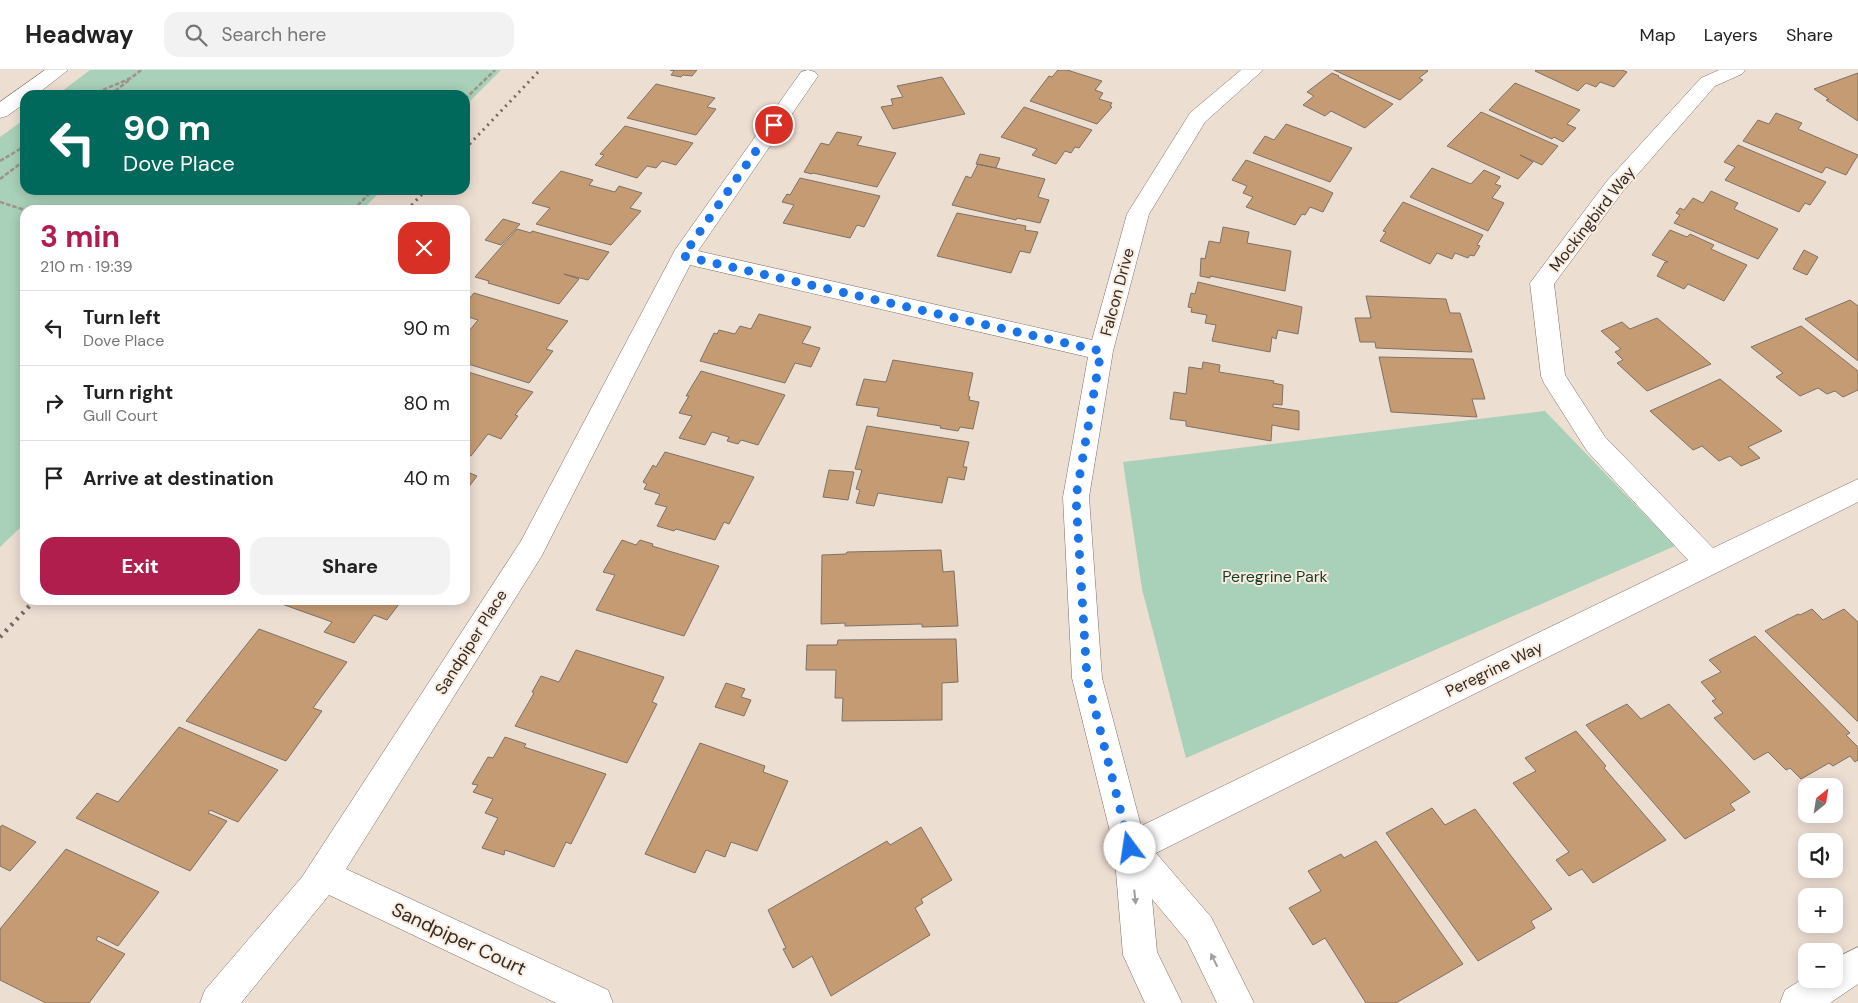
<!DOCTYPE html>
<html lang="en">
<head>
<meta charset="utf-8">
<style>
  body { margin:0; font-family:"DM Sans",sans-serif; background:#f2f2f2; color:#222; height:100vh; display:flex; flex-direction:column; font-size:19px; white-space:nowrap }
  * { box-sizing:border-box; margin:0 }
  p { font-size:16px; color:#767676 }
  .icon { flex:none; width:28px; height:28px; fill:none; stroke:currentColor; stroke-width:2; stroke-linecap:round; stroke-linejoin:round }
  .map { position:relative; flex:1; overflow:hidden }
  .details { position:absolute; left:20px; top:135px; width:450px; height:400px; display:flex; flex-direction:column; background:#fff; border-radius:15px; box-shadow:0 2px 12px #0003 }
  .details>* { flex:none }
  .hud { position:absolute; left:20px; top:20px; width:450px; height:105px; border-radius:15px; box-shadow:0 2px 12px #0003; background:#00695c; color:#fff; overflow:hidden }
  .needle { width:32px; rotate:30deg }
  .tools { position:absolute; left:1798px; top:708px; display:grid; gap:10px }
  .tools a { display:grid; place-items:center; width:45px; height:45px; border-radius:10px; background:#fff; box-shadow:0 2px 12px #0003; font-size:25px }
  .pin { position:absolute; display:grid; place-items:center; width:42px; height:42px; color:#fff; margin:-21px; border:2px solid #fff; border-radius:50%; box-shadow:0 1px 5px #0007 }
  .me { position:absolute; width:55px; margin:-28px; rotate:346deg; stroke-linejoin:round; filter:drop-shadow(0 0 4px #0008) }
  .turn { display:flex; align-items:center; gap:18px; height:105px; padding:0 20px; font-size:22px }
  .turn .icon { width:65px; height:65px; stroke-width:2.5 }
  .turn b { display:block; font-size:35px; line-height:42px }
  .round { display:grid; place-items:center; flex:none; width:52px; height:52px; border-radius:15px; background:#f2f2f2 }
  .summary { display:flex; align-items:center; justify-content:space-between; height:85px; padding:0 20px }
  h1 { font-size:30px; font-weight:700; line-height:38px; color:#af1e4d }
  .action { display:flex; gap:10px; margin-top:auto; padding:10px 20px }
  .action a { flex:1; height:58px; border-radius:15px; background:#af1e4d; color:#fff; font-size:20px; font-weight:700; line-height:58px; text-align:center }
  .action a+a { background:#f2f2f2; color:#222 }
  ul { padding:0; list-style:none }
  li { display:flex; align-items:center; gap:15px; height:75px; padding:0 20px; border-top:1px solid #e0e0e0 }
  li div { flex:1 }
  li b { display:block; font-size:19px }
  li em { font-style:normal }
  header { display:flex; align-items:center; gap:30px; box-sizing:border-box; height:70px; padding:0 25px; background:#fff; border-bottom:1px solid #e0e0e0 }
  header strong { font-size:24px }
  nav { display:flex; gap:28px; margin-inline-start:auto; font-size:18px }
  .search { width:350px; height:45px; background:#f2f2f2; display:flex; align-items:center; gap:12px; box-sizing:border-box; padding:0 18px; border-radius:15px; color:#767676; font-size:19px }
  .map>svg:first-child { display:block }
</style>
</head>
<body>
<header>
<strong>Headway</strong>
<div class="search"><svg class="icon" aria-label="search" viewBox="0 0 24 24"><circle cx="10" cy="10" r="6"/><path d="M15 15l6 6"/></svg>Search here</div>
<nav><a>Map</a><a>Layers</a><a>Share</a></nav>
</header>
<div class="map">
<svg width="1858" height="933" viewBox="0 0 1858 933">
  <rect width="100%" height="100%" fill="#edded2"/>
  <path fill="#a9d0b8" d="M 90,0 L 501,0 L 465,36 L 465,25 L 57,25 Z
    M 25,49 L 25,120 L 382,120 L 362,140 L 25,140 L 25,453 L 0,477 L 0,67 Z
    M 1545,341 L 1675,476 L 1186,688 L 1142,519 L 1123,392 Z"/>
  <path fill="#c59b74" stroke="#7e7166" d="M 670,0 L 697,0 L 692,6 L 683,5 L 681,7 L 671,5 L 674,1 Z
    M 1058,0 L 1067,0 L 1102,11 L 1095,20 L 1103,23 L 1099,29 L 1112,33 L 1110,36 L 1112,37 L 1097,54 L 1030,31 L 1049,6 L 1052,7 Z
    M 1334,0 L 1426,0 L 1428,1 L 1419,8 L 1423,10 L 1400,30 Z
    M 1536,0 L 1622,0 L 1627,2 L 1614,17 L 1600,12 L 1596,17 L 1586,13 L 1578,21 L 1535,1 Z
    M 1332,3 L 1339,6 L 1338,7 L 1393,34 L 1365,58 L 1331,41 L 1325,46 L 1303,35 L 1314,26 L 1307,22 Z
    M 1858,3 L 1858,51 L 1826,30 L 1829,29 L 1814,19 Z
    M 942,7 L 965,44 L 893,59 L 881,37 L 893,35 L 891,29 L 903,27 L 897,16 Z
    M 1515,13 L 1580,40 L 1567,54 L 1576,58 L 1563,72 L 1554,67 L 1552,69 L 1489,40 Z
    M 656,14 L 715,28 L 707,37 L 716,39 L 696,65 L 627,48 Z
    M 1024,37 L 1092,60 L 1079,78 L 1075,77 L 1071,83 L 1065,81 L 1056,94 L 1032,85 L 1037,79 L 1001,67 Z
    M 1481,42 L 1558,76 L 1542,95 L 1520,85 L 1533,92 L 1518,109 L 1447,76 Z
    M 1776,43 L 1802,53 L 1798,59 L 1858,85 L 1846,105 L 1826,97 L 1822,103 L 1743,71 L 1758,50 L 1769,54 Z
    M 1286,54 L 1352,78 L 1330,112 L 1253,83 L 1265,66 L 1274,70 Z
    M 625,56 L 693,73 L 676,95 L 662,91 L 656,98 L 647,96 L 637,108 L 595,95 L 604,85 L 600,84 Z
    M 837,62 L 862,67 L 857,75 L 896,83 L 877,117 L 813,103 L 812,104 L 804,102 L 821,73 L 829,75 Z
    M 1738,75 L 1826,112 L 1810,135 L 1805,133 L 1799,142 L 1725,110 L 1735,97 L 1724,92 Z
    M 980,84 L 1000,88 L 996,98 L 976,94 Z
    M 1246,90 L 1322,118 L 1333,123 L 1323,142 L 1310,137 L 1305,145 L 1302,144 L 1295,155 L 1246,137 L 1253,127 L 1243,123 L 1247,116 L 1232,110 Z
    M 978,94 L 1045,109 L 1038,127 L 1049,130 L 1040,153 L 1017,148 L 1016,150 L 952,135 L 966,106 L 971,108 Z
    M 1432,98 L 1471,114 L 1484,100 L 1500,107 L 1495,114 L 1501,116 L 1492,128 L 1504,133 L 1488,161 L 1410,127 Z
    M 561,101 L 593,110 L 589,115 L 615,122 L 619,116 L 642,123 L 630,138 L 641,141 L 611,175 L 536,154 L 550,138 L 532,133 Z
    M 800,108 L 880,126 L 864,157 L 857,155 L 850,168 L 783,153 L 794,135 L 782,132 L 787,124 L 790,125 Z
    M 1711,121 L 1738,133 L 1734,139 L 1778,159 L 1758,189 L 1674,153 L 1680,145 L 1676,143 L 1680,138 L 1684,140 L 1693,128 L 1703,133 Z
    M 1403,132 L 1483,165 L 1477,175 L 1480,176 L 1474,186 L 1470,185 L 1468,188 L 1455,183 L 1452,189 L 1437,183 L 1430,194 L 1380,171 L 1386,162 L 1383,161 Z
    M 957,143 L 1026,156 L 1025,160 L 1038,162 L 1030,183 L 1020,181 L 1011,203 L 937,186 Z
    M 503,149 L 520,154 L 501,175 L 485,170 Z
    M 1223,157 L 1249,162 L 1247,173 L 1291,181 L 1285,221 L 1210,206 L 1210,208 L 1200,206 L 1201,188 L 1205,189 L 1209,171 L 1220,173 Z
    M 517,159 L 531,163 L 532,161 L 609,182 L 588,210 L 564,204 L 579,209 L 559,234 L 488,213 L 489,211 L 475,207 Z
    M 1670,160 L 1687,167 L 1690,164 L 1714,175 L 1711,179 L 1747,195 L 1724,231 L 1688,214 L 1684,219 L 1657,206 L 1665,192 L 1668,192 L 1652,185 Z
    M 1804,180 L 1818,187 L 1807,205 L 1793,199 Z
    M 1198,212 L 1302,237 L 1298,264 L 1278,260 L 1276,269 L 1272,267 L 1270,282 L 1212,271 L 1216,255 L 1205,253 L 1207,245 L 1191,242 L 1192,238 L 1188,237 L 1191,223 L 1195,224 Z
    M 474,223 L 568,251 L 546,279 L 553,281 L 529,313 L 465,293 L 465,266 L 478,250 L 465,246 L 465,234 Z
    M 1366,226 L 1446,229 L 1450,243 L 1460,243 L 1472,282 L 1376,278 L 1375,272 L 1360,272 L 1355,248 L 1371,248 Z
    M 1850,230 L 1858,236 L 1858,291 L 1805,249 Z
    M 759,244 L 811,257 L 802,273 L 820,278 L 811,297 L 795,293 L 785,313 L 700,291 L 714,263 L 717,264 L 719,260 L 735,264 L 740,256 L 751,259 Z
    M 1657,248 L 1711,294 L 1647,321 L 1617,293 L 1623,290 L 1615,282 L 1621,279 L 1601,261 L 1622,252 L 1630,259 Z
    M 1801,256 L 1858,301 L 1858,320 L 1843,327 L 1835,321 L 1827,324 L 1818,318 L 1800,326 L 1776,307 L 1783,303 L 1751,277 Z
    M 1379,287 L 1473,289 L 1485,329 L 1472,329 L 1477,347 L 1391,342 Z
    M 893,290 L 973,303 L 968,326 L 970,327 L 969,330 L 979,332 L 973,359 L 960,357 L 958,361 L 940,358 L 941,356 L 877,346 L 879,338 L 856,335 L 864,309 L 886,312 Z
    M 1203,292 L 1220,295 L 1219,302 L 1274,311 L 1273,313 L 1283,315 L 1282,335 L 1273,334 L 1273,337 L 1299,341 L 1299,360 L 1272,355 L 1271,371 L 1186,356 L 1186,351 L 1170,349 L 1174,322 L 1186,324 L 1189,297 L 1202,299 Z
    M 465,301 L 533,322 L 515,345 L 518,346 L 501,369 L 488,364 L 471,386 L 465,384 Z
    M 701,301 L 785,325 L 758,375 L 741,370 L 738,374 L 727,371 L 729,367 L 712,362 L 705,375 L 679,368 L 692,346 L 679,343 L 689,326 L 686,326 Z
    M 1720,309 L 1782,361 L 1748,377 L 1760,388 L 1741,396 L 1730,386 L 1719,391 L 1702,376 L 1693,380 L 1650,341 Z
    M 867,356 L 969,372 L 963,397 L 967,397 L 964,410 L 948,407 L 942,433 L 878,423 L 874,436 L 856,433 L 860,420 L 856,419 L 862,400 L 855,399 Z
    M 665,382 L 754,407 L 729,454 L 724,452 L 715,470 L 676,459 L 674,461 L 657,456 L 667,437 L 655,434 L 660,424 L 644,419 L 647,414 L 643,412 L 653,395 L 656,397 Z
    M 829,400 L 854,402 L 848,430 L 823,427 Z
    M 465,401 L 477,406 L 465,422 Z
    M 622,470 L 636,475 L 640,470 L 653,474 L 652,476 L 719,496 L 684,566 L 596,540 L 615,505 L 603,502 Z
    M 941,480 L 943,502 L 954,501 L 958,556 L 922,557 L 922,554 L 845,556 L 845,553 L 821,554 L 822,485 L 846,484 L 847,482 Z
    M 281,530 L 402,530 L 387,550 L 374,545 L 354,573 L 324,562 L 332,552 L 279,533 Z
    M 1812,539 L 1823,550 L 1844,539 L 1858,552 L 1858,652 L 1765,561 L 1798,544 L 1800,545 Z
    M 259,559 L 347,592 L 313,638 L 322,641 L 286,691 L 186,651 Z
    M 1755,566 L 1850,663 L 1846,665 L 1858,677 L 1858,690 L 1855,692 L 1850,686 L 1833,696 L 1829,693 L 1801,709 L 1790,698 L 1786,700 L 1768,682 L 1754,690 L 1714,648 L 1723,643 L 1712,631 L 1716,629 L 1701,612 L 1721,602 L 1709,590 Z
    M 956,569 L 958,612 L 942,613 L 942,650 L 842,651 L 843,628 L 835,628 L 836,600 L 806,600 L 807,575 L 837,575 L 838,570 Z
    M 576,580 L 664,607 L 652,632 L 657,634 L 627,693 L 515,656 L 534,623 L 532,622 L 541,606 L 559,612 Z
    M 726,613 L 745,619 L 741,627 L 751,630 L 744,646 L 715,637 Z
    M 1627,634 L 1641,649 L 1669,634 L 1750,722 L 1730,734 L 1735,740 L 1685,769 L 1586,655 Z
    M 179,657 L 278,700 L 238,752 L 210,740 L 208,743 L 227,751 L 190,801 L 76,748 L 97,723 L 118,732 Z
    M 1576,661 L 1606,696 L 1604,698 L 1666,770 L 1593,813 L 1582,799 L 1569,806 L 1556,790 L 1569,782 L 1513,713 L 1536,701 L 1525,688 Z
    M 505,667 L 526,674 L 524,677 L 606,704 L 571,774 L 566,772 L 554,797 L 505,780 L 504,785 L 482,778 L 498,748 L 485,743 L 493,729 L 473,722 L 478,715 L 472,714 L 488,687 L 493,688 Z
    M 700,673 L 765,696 L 763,702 L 788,711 L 757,781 L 731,772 L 725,787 L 706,780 L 695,803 L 645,784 Z
    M 1432,738 L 1445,755 L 1475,739 L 1552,839 L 1531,851 L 1535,858 L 1478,891 L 1386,763 Z
    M 2,755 L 36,772 L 10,801 L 0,796 L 0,757 Z
    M 921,757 L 952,810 L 921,829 L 923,833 L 915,838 L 930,865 L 831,926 L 812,886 L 793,898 L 783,879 L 786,878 L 768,840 L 887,771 L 890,775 Z
    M 1376,771 L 1463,894 L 1396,933 L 1366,933 L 1325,868 L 1313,875 L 1289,838 L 1321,821 L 1308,801 L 1341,784 L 1344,788 Z
    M 66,779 L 159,822 L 118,876 L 98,866 L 96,870 L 125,884 L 89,933 L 46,933 L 0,910 L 0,859 Z"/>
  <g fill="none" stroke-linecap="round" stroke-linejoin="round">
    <g stroke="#7c7065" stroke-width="1">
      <path id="minor" d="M 45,0 L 68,0 L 36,25 L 25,25 L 25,33 L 7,46 L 0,48 L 0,32 Z
        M 808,0 L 815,2 L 818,6 L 698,181 L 1092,270 L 1127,144 L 1190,43 L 1241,0 L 1263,0 L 1205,52 L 1149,144 L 1113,281 L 1089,427 L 1102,608 L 1141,756 L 1688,490 L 1587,381 L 1544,313 L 1541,306 L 1530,213 L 1607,111 L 1701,8 L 1719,0 L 1745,0 L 1742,4 L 1715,16 L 1623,121 L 1554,214 L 1565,305 L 1605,367 L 1713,478 L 1858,409 L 1858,432 L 1156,783 L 1211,847 L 1254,933 L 1217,933 L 1187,871 L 1152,829 L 1157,882 L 1182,933 L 1145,933 L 1123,885 L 1114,778 L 1072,608 L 1063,427 L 1088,287 L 690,195 L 541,487 L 346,799 L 608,920 L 613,933 L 556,933 L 329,825 L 241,933 L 200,933 L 205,920 L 302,807 L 521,471 L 675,180 L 801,2 Z"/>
    </g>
    <g stroke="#7c7065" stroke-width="1">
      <path id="tertiary" d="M 1858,877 L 1858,914 L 1830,933 L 1780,933 L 1785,920 L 1806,907 L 1806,909 L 1834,909 L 1834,889 Z"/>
    </g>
    <path stroke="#9e948b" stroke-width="2.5" stroke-dasharray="4.5 2" stroke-linecap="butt" d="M 91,25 L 131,8 L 141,0
      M 110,25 L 129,10
      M 465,29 L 495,0
      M 0,91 L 25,76
      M 0,109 L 25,90
      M 0,132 L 25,140
      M 353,140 L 373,120"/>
    <use href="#minor" fill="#fff" fill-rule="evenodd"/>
    <use href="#tertiary" fill="#fff" fill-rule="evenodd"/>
    <path stroke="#726962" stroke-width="3" stroke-dasharray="2 4.5" stroke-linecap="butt" d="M 465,79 L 540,0
      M 407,140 L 426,120"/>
    <path stroke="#726962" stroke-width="4.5" stroke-dasharray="2.5 5.5" stroke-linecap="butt" d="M 0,567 L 35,530"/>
  </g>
  <defs><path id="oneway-solid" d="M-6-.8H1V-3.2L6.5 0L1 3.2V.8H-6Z" transform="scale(1.25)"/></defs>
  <g fill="#a2a09d">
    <use href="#oneway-solid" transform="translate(1135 827) rotate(84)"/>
    <use href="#oneway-solid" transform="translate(1214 890) rotate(-117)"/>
  </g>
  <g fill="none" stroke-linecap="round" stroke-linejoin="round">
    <path stroke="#1a73e8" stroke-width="9" stroke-dasharray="0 16.2" d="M 774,55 L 683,186 L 1101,281 L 1076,427 L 1077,445 L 1087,608 L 1130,778"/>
  </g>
  <g text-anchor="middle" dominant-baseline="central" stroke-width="4" stroke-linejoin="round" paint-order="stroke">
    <g font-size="16" fill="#302b26" stroke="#faecdf">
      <text transform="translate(1592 149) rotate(-52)">Mockingbird Way</text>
      <text transform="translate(1117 222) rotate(-75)">Falcon Drive</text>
      <text transform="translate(471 572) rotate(-58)">Sandpiper Place</text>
      <text transform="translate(1494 599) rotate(-26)">Peregrine Way</text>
    </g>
    <g font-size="16" fill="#113d27" stroke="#faecdf">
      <text x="1275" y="506">Peregrine Park</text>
    </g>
    <g font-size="19" fill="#302b26" stroke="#faecdf">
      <text transform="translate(459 869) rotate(25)">Sandpiper Court</text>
    </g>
  </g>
</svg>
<div class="tools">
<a><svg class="needle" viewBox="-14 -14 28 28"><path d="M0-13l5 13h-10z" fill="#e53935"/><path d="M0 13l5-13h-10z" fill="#767676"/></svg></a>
<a><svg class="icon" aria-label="sound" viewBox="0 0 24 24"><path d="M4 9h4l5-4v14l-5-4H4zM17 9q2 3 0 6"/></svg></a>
<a>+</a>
<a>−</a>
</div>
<div class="pin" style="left:774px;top:55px;background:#d93025"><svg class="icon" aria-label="arrive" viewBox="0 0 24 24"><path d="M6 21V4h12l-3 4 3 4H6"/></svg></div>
<svg class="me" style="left:1130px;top:778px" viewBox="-20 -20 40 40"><circle r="19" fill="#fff"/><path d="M0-13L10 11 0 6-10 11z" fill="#1a73e8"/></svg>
<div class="hud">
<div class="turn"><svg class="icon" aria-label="left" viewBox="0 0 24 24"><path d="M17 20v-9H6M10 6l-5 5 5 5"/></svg><div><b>90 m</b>Dove Place</div></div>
</div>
<section class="details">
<div class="summary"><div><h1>3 min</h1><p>210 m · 19:39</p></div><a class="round" style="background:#d93025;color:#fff"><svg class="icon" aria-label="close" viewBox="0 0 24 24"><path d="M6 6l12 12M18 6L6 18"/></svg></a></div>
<ul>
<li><svg class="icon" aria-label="left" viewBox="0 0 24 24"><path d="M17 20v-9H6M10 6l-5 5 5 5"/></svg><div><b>Turn left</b><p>Dove Place</p></div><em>90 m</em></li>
<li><svg class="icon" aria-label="right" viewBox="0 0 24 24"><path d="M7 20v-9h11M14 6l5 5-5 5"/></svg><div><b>Turn right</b><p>Gull Court</p></div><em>80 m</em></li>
<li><svg class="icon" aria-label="arrive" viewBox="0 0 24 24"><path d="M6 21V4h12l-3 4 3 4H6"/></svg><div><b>Arrive at destination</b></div><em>40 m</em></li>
</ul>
<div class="action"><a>Exit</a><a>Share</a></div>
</section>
</div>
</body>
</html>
